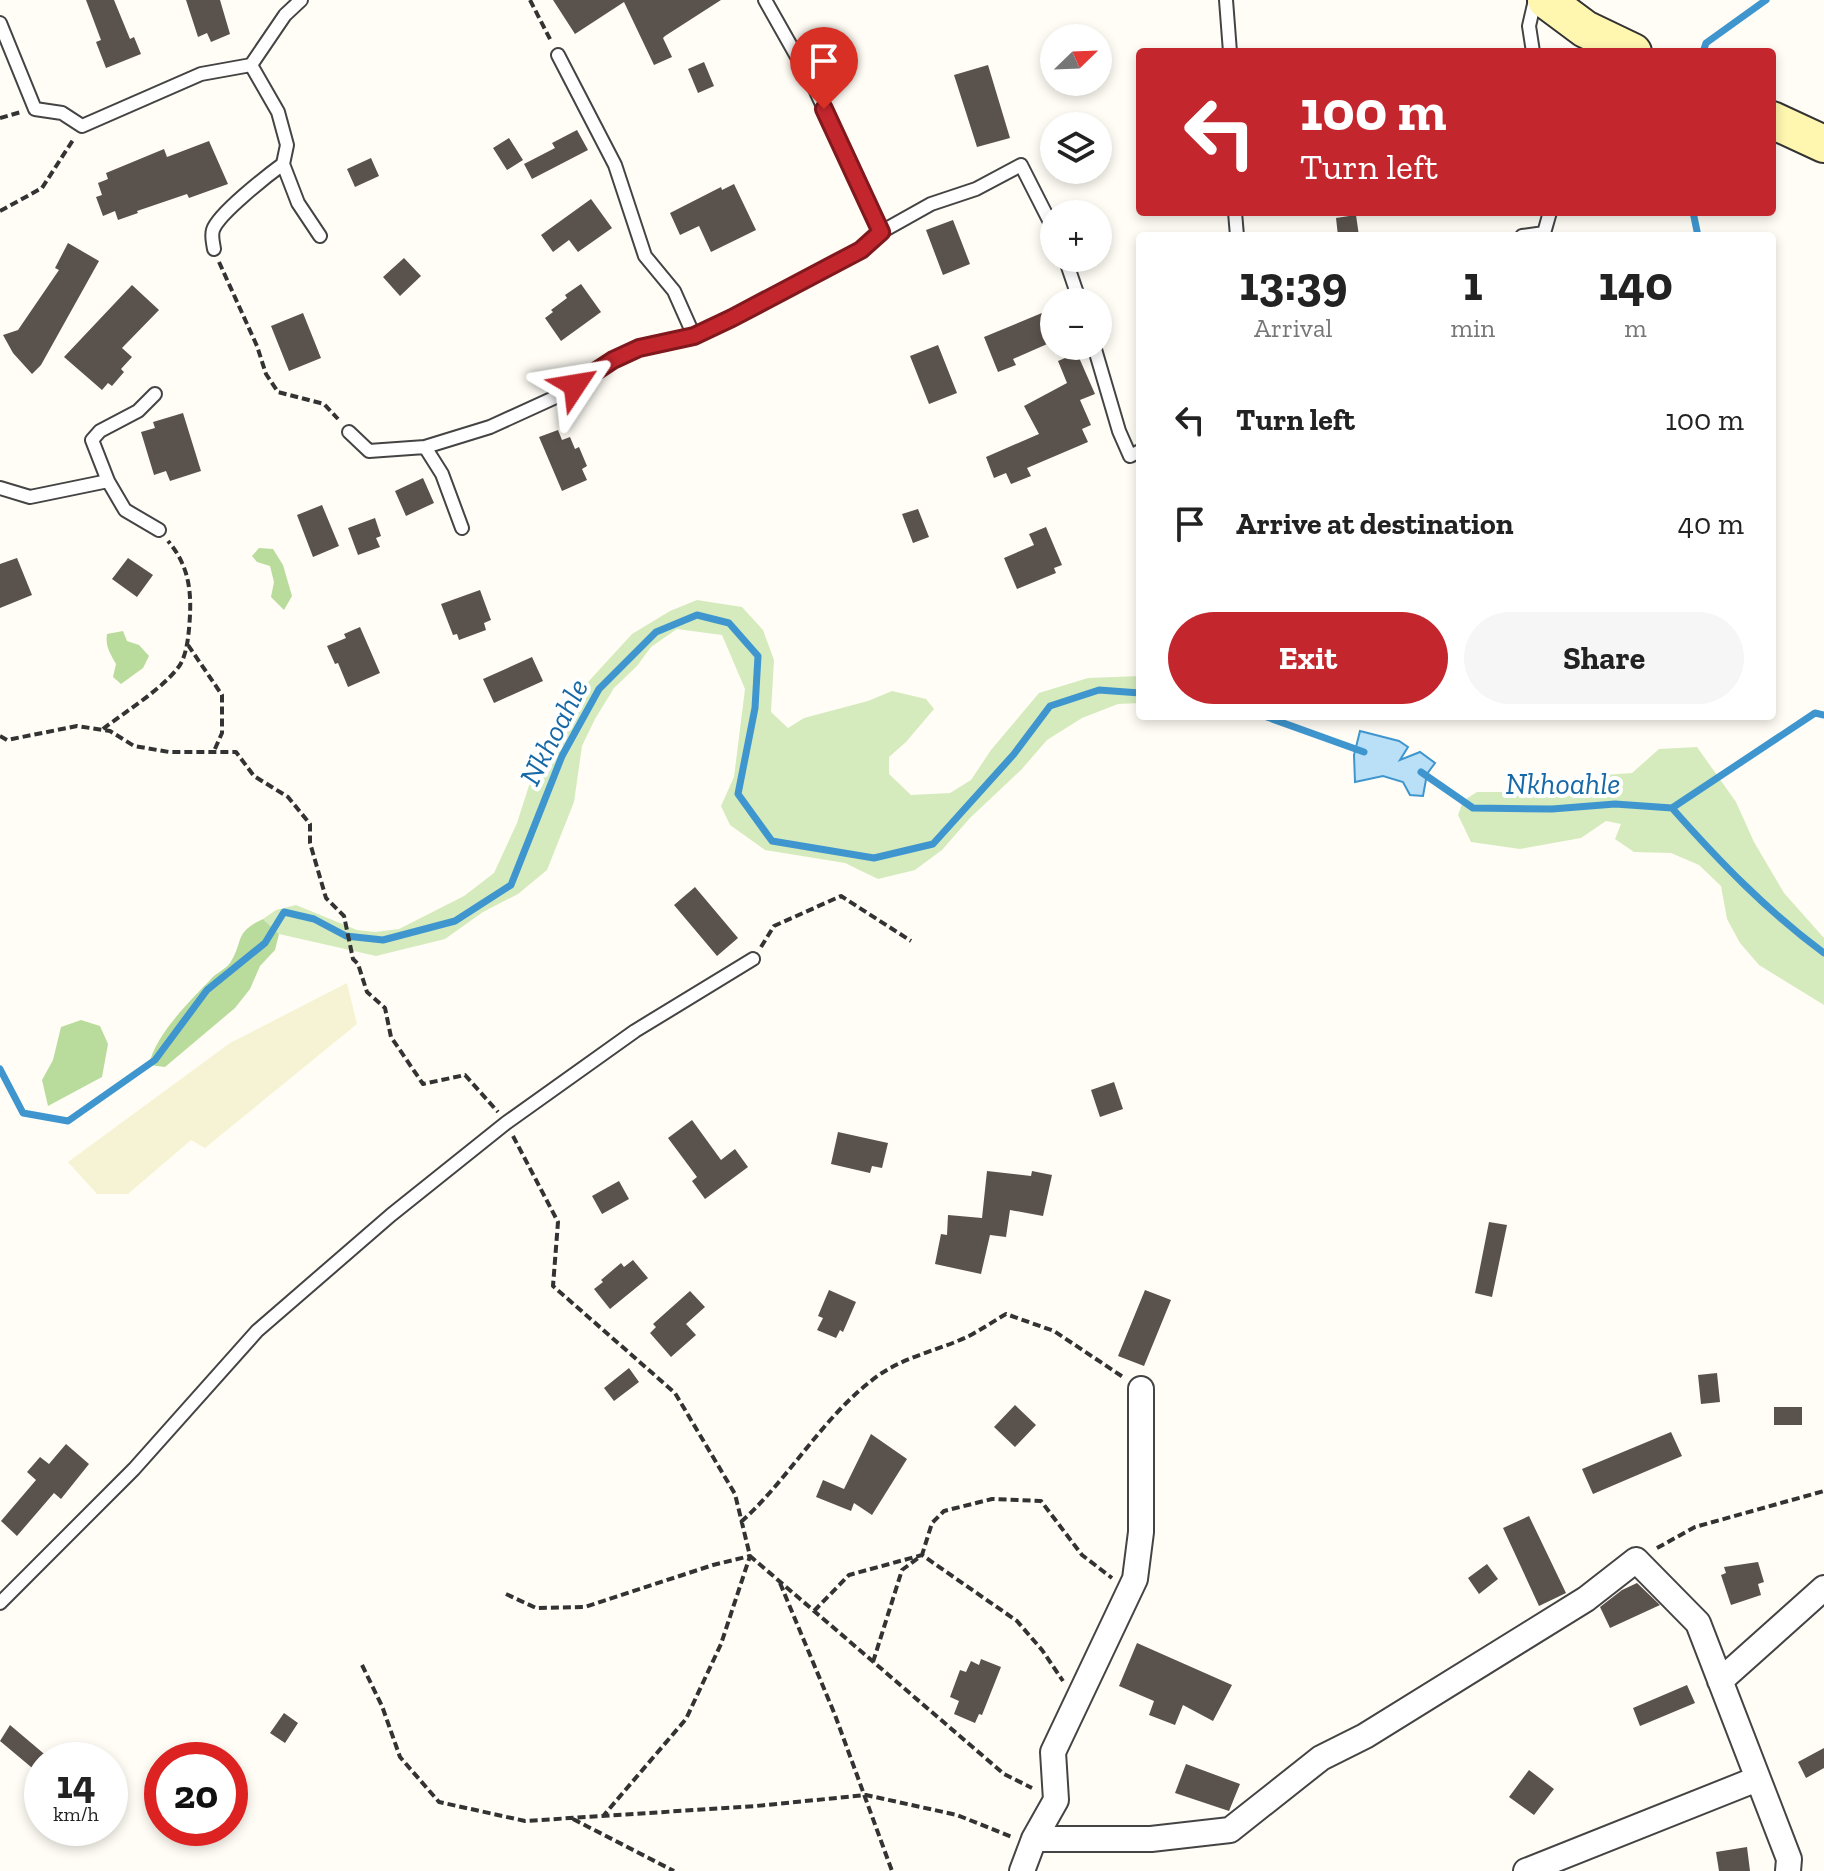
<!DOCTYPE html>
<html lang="en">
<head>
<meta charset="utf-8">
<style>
  body { margin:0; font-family:"Zilla Slab",serif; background:#f6f6f6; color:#222; height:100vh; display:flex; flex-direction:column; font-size:30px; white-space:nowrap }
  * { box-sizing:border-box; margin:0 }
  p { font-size:26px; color:#767676 }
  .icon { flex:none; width:44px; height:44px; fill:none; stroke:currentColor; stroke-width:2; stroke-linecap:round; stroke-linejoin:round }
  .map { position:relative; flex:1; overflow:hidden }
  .side { position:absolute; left:1136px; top:232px; width:640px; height:488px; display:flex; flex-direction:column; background:#fff; border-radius:8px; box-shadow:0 4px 12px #0003 }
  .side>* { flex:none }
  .hud { position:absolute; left:1136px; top:48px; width:640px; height:168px; border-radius:8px; box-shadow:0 4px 12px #0003; background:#c4262e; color:#fff; overflow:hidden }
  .needle { width:52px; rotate:67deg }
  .controls { position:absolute; left:1040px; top:24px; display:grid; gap:16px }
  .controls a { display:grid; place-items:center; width:72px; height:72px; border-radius:50%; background:#fff; box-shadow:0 4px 12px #0003; font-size:40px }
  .speed { position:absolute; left:24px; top:1742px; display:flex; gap:16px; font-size:40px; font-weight:700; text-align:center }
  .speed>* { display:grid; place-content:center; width:104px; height:104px; border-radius:50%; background:#fff; box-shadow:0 4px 12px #0003; line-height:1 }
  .speed small { font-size:20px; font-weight:400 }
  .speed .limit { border:12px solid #d22; background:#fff; color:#111 }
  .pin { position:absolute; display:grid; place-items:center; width:68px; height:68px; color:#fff; margin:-82px -34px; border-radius:50% 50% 50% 0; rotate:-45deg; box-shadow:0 0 8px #0007 }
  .pin .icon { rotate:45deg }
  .me { position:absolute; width:88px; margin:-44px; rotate:57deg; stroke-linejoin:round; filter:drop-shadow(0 0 6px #0008) }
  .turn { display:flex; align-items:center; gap:28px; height:168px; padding:0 32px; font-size:36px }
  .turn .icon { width:104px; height:104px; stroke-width:2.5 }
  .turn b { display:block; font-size:56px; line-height:68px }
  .eta { display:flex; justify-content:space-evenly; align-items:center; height:136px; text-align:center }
  .eta b { font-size:48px; font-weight:800; line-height:56px }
  .button { display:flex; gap:16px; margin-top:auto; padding:16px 32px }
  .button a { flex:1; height:92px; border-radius:48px; background:#c4262e; color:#fff; font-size:32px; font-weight:800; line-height:92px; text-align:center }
  .button a+a { background:#f6f6f6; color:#222 }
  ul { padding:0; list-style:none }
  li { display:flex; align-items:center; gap:24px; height:104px; padding:0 32px }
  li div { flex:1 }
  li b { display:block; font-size:30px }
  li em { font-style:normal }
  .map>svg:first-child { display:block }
</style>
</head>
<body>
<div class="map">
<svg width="1824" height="1871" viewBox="0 0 1824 1871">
  <rect width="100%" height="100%" fill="#fffdf5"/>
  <path fill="#f6f3d4" d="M 347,983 L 357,1024 L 205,1148 L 191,1140 L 128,1194 L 97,1194 L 68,1162 L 230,1043 Z"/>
  <path fill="#d5ebbd" d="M 697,600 L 742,607 L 763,630 L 774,660 L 771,712 L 788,728 L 804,718 L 868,701 L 892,691 L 926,699 L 934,709 L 906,742 L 889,757 L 889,774 L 911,795 L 950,793 L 971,780 L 991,750 L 1039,693 L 1088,678 L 1140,676 L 1140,703 L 1118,704 L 1082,718 L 1047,740 L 1021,770 L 970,818 L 942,850 L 915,870 L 878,879 L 845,863 L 765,850 L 730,825 L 721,806 L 734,777 L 745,689 L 722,635 L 677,629 L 651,647 L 637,666 L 614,688 L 595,719 L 582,746 L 574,802 L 547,870 L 518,894 L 483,912 L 445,939 L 376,956 L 279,934 L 263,919 L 276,910 L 296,905 L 357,930 L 375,932 L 399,929 L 464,896 L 494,873 L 517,823 L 534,770 L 556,735 L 577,694 L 632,634 L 670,611 Z
    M 1697,747 L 1736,802 L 1754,842 L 1784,893 L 1824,938 L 1824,1005 L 1759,965 L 1740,943 L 1727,919 L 1721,886 L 1699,865 L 1671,853 L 1634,852 L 1615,839 L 1621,824 L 1606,821 L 1581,838 L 1520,849 L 1471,842 L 1458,815 L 1463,801 L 1477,792 L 1546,792 L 1604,775 L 1632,773 L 1659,749 Z"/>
  <path fill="#b9dc9c" d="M 259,548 L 273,549 L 283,565 L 292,596 L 284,610 L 271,597 L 274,582 L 270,566 L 257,562 L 252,556 Z
    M 123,631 L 127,641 L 139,645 L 149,656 L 143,668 L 121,684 L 113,677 L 116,664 C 110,653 105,646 107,634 Z
    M 263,919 L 279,934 L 275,950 L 260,966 L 250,989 L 235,1008 L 165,1067 L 149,1065 C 155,1035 190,1001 211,979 C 216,973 226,969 230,963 C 244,942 233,933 263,919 Z
    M 81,1020 L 100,1026 L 108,1044 L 102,1077 L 48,1106 L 42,1080 L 53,1060 L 61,1027 Z"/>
  <path fill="#b9e0f7" stroke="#3f96cf" stroke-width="2" d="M 1360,731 L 1399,741 L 1408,747 L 1400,760 L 1420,752 L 1435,763 L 1427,774 L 1423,796 L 1410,795 L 1403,782 L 1383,776 L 1355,782 L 1354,755 Z"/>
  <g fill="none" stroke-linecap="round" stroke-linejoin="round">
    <path stroke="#3f96cf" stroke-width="7" d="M 1703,52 L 1706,43 L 1766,0
      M 1693,212 L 1698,236
      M 1264,716 L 1364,752
      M 1421,772 L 1473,808 L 1552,809 L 1615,804 L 1672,808 C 1719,861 1767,911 1824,953
      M 1672,808 L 1815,713 L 1824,715
      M 0,1069 L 23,1113 L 68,1121 L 155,1060 L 207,990 L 265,943 L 284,912 L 314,919 L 346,936 L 383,940 L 455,921 L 511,885 L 562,756 L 599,689 L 656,632 L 697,615 L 729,623 L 758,656 L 755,708 L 738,794 L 772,841 L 874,858 L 933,844 L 1014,754 L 1050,706 L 1099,690 L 1140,693"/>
  </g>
  <path fill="#5a524d" d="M 86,0 L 114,0 L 130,39 L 134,37 L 141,54 L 106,68 L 96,42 L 101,40 Z
    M 186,0 L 220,0 L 230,34 L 211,42 L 207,33 L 198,37 Z
    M 553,0 L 721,0 L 665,36 L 663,38 L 672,57 L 654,65 L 624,2 L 575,34 Z
    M 704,62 L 714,86 L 698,93 L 688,69 Z
    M 988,65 L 1010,138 L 977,147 L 954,75 Z
    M 577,130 L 588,150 L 532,179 L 524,164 L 555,148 L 552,143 Z
    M 509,138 L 523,160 L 507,170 L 493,148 Z
    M 209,141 L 228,184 L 189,198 L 187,194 L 137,211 L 138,213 L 118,220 L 115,211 L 103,216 L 96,197 L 102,195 L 98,183 L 108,179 L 106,173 L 164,149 L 167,157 Z
    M 371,158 L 379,176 L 355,187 L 347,169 Z
    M 734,184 L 756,230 L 711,252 L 699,226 L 680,235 L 670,213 L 721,187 L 722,190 Z
    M 591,199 L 612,228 L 578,252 L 569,240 L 553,252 L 541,235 Z
    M 1356,215 L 1359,236 L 1338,236 L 1336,218 Z
    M 953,220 L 970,264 L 943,275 L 926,230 Z
    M 68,243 L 99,261 L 41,365 L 32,374 L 13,353 L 3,335 L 18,330 L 59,270 L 55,268 Z
    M 404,258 L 421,276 L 400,296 L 383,277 Z
    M 581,284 L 601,312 L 561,341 L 545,318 L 553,312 L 551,310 L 567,298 L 565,295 Z
    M 132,285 L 159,310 L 122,348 L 132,357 L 121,369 L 124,372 L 112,386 L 108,383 L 102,390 L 64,357 Z
    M 1054,308 L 1054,341 L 1013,359 L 1016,365 L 998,372 L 984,337 Z
    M 303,313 L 321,358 L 289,371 L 271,326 Z
    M 938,345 L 957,393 L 929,404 L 910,356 Z
    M 1077,353 L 1095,394 L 1080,400 L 1091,425 L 1082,429 L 1088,442 L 1027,468 L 1031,476 L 1011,484 L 1006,473 L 994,478 L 986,457 L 1039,434 L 1024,406 L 1067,383 L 1058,361 Z
    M 183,413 L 201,471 L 170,481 L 166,471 L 154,475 L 141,432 L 155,428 L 153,422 Z
    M 558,430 L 562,440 L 570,437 L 575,449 L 579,447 L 587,466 L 582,469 L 587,480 L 562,491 L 539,437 Z
    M 423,478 L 434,503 L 406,516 L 395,491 Z
    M 322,505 L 339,546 L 313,557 L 297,515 Z
    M 918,509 L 929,537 L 913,543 L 902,514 Z
    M 375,518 L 381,536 L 376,538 L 380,547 L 358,555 L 348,528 Z
    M 1046,527 L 1062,565 L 1054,568 L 1056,573 L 1017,589 L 1004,558 L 1034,545 L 1029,534 Z
    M 17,558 L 32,595 L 0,608 L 0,564 Z
    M 128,558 L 153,575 L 137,597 L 112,579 Z
    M 480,590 L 491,620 L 484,623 L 486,630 L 459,640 L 457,634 L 453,635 L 441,604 Z
    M 360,627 L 380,673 L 348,687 L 338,663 L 335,664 L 327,646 L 346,638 L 344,634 Z
    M 532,657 L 543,681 L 494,703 L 483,679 Z
    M 695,887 L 738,938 L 717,956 L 674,905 Z
    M 1114,1082 L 1123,1109 L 1100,1117 L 1091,1090 Z
    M 692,1120 L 721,1160 L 735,1149 L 748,1167 L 705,1199 L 692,1181 L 697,1177 L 668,1138 Z
    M 838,1132 L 888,1143 L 882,1168 L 872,1166 L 870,1173 L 831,1164 Z
    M 987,1171 L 1031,1176 L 1032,1171 L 1052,1175 L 1043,1216 L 1010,1210 L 1006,1237 L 990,1235 L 981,1274 L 935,1264 L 941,1234 L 947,1235 L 948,1215 L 982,1218 Z
    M 619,1181 L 629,1199 L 602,1214 L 592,1196 Z
    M 1489,1222 L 1507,1225 L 1492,1297 L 1475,1293 Z
    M 633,1260 L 648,1278 L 610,1309 L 594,1289 L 603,1282 L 601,1280 L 621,1263 L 624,1267 Z
    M 829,1290 L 856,1302 L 843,1332 L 840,1330 L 836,1338 L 817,1330 L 823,1318 L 818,1316 Z
    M 1145,1290 L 1171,1300 L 1144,1366 L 1118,1356 Z
    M 690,1291 L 705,1307 L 686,1324 L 696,1335 L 671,1357 L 650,1333 L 656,1327 L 653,1324 Z
    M 629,1368 L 639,1382 L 614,1401 L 604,1388 Z
    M 1717,1373 L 1720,1402 L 1701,1404 L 1698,1375 Z
    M 1015,1405 L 1036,1425 L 1015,1447 L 994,1427 Z
    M 1774,1407 L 1802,1407 L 1802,1425 L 1774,1425 Z
    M 1671,1432 L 1682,1456 L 1593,1494 L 1582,1469 Z
    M 871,1434 L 907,1459 L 872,1515 L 854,1503 L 851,1511 L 816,1497 L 823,1480 L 844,1489 Z
    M 66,1444 L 89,1464 L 61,1499 L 54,1493 L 17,1536 L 1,1521 L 36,1480 L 27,1472 L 40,1457 L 49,1464 Z
    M 1529,1516 L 1566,1593 L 1539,1606 L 1503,1528 Z
    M 1758,1562 L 1764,1582 L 1758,1584 L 1761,1595 L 1731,1605 L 1721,1575 L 1726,1573 L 1724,1567 Z
    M 1487,1564 L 1498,1579 L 1479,1594 L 1468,1578 Z
    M 1637,1583 L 1660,1605 L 1610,1628 L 1600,1607 L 1622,1590 Z
    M 1137,1643 L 1232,1685 L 1213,1721 L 1183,1705 L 1175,1725 L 1149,1715 L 1154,1701 L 1119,1686 Z
    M 981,1659 L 1001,1667 L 982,1715 L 979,1714 L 975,1723 L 954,1714 L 959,1701 L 950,1697 L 960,1670 L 966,1672 L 971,1661 L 979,1665 Z
    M 1687,1685 L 1695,1703 L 1640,1726 L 1633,1708 Z
    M 284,1713 L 298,1723 L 285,1743 L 270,1733 Z
    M 10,1725 L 49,1758 L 42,1760 L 42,1766 L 37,1772 L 0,1741 Z
    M 1824,1748 L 1824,1768 L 1806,1778 L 1798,1762 Z
    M 1186,1764 L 1240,1784 L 1229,1811 L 1175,1793 Z
    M 1529,1770 L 1554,1789 L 1534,1815 L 1509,1797 Z
    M 1747,1847 L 1750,1871 L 1719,1871 L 1716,1852 Z"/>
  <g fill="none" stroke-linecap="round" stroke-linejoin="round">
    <g stroke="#444" stroke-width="16">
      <path id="lane" d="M 765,0 L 813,85 L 881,232
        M 1226,0 L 1230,52
        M 0,23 L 35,109 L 62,113 L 82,126 L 201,74 L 251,65 L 285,15 L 301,0
        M 1533,52 L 1529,26 L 1535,0
        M 558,55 L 615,165 L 645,256 L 674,291 L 694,336
        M 283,164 L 298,203 L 320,236
        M 1235,212 L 1237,236
        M 1522,236 L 1544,233 L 1550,212
        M 214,249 C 213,242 211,236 213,230 C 218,214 268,175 283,164 L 287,145 L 278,112 L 251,65
        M 1065,258 L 1080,302
        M 1094,346 L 1119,431 L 1130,456 L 1140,451
        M 155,394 L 138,411 L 100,431 L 92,440 L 108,481 L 125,510 L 159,530
        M 349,432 L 369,451 L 425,447 L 490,427 L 558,396 L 613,360 L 639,348 L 694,336 L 732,318 L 861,250 L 881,232 L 931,204 L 976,189 L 1021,165 L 1054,230
        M 425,447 L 442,474 L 462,528
        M 0,488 L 30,497 L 108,481
        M 0,1603 L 134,1469 L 257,1331 L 391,1215 L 506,1123 L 635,1031 L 753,959"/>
    </g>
    <g stroke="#444" stroke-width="28">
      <path id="street" d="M 1720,1681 L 1824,1588
        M 1034,1839 L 1151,1839 L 1230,1830 L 1321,1758 L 1365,1736 L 1586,1599 L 1636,1560 L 1698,1623 L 1789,1859 L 1788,1871
        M 1022,1871 L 1034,1839 L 1056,1800 L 1053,1752 L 1135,1579 L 1141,1532 L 1141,1389
        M 1526,1871 L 1757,1779"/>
    </g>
    <g stroke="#333" stroke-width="40">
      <path id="secondary" d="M 1546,0 L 1585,29 L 1633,52
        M 1772,120 L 1824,144"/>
    </g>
    <path stroke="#333" stroke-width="4" stroke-dasharray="8 4" stroke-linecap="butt" d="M 530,0 L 551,41
      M 0,118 L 21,112
      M 0,211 L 42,188 L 73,140
      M 219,262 L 257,346 L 266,374 L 278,392 L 324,404 L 338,419
      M 188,645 L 222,695 L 222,733 L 214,751
      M 103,729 C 126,711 163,689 180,665 C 186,655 188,640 189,629 C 192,596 191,568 168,541
      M 0,736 L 7,740 L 77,726 L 110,731 L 134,746 L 169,752 L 236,752 L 254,776 L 288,797 L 310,824 L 310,843 L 326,898 L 344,916 L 353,959 L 358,964 L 367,992 L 385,1008 L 391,1037 L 423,1084 L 465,1075 L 498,1112
      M 761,947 L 774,926 L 841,896 L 911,941
      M 513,1136 L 558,1222 L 553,1286 L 675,1393 L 735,1494 L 750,1556 L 1004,1774 L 1032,1788
      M 741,1522 C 791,1477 824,1414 879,1375 C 906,1356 940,1350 969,1336 C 982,1329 994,1321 1006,1314 L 1054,1331 L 1123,1377
      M 1657,1548 L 1695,1527 L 1824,1491
      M 780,1583 L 835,1715 L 892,1871
      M 506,1594 L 536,1608 L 585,1607 L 713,1565 L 750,1556 L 721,1644 L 686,1719 L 604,1815
      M 814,1611 L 849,1575 L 922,1555 L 1017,1621 L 1042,1650 L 1063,1681
      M 873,1662 L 902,1570 L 922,1555 L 932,1523 L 944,1511 L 992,1499 L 1041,1501 L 1082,1555 L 1112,1578
      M 362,1665 L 382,1706 L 400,1757 L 439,1802 L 525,1821 L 756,1806 L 866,1795 L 957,1815 L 1012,1837
      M 573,1819 L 674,1871"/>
    <use href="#lane" stroke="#fff" stroke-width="12"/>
    <use href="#street" stroke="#fff" stroke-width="24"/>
    <use href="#secondary" stroke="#fff6b0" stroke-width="36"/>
  </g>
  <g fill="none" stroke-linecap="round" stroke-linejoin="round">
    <g stroke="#7f191e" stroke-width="20">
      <path id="route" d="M 575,385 L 613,360 L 639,348 L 694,336 L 732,318 L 861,250 L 881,232 L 824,109"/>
    </g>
    <use href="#route" stroke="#c4262e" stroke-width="14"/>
  </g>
  <g text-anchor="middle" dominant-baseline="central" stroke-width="8" stroke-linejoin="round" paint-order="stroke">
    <g font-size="30" font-style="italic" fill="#1768a6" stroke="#fff">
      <text transform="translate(554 732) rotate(-63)">Nkhoahle</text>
      <text x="1563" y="784">Nkhoahle</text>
    </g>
  </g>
</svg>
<div class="controls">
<a><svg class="needle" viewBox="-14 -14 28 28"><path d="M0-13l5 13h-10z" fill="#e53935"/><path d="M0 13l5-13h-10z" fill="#767676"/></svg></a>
<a><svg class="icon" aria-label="layers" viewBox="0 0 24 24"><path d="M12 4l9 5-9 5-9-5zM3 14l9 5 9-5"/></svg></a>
<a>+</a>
<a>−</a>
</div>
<div class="speed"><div>14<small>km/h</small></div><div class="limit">20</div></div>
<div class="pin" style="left:824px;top:109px;background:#d93025"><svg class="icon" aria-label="arrive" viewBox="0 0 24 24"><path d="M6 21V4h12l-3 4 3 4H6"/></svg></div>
<svg class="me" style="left:575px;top:385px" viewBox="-20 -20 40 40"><path d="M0-17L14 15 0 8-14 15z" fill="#c4262e" stroke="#fff" stroke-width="4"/></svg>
<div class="hud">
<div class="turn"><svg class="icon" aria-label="left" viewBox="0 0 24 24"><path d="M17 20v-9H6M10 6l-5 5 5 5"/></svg><div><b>100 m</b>Turn left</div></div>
</div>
<section class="side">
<div class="eta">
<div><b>13:39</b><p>Arrival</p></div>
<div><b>1</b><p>min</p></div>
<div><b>140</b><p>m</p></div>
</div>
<ul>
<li><svg class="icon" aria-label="left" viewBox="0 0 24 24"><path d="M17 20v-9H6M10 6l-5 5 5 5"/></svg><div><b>Turn left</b></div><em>100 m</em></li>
<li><svg class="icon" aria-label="arrive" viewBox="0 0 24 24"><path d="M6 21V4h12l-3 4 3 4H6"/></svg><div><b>Arrive at destination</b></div><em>40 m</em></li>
</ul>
<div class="button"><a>Exit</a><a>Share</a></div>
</section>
</div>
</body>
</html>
